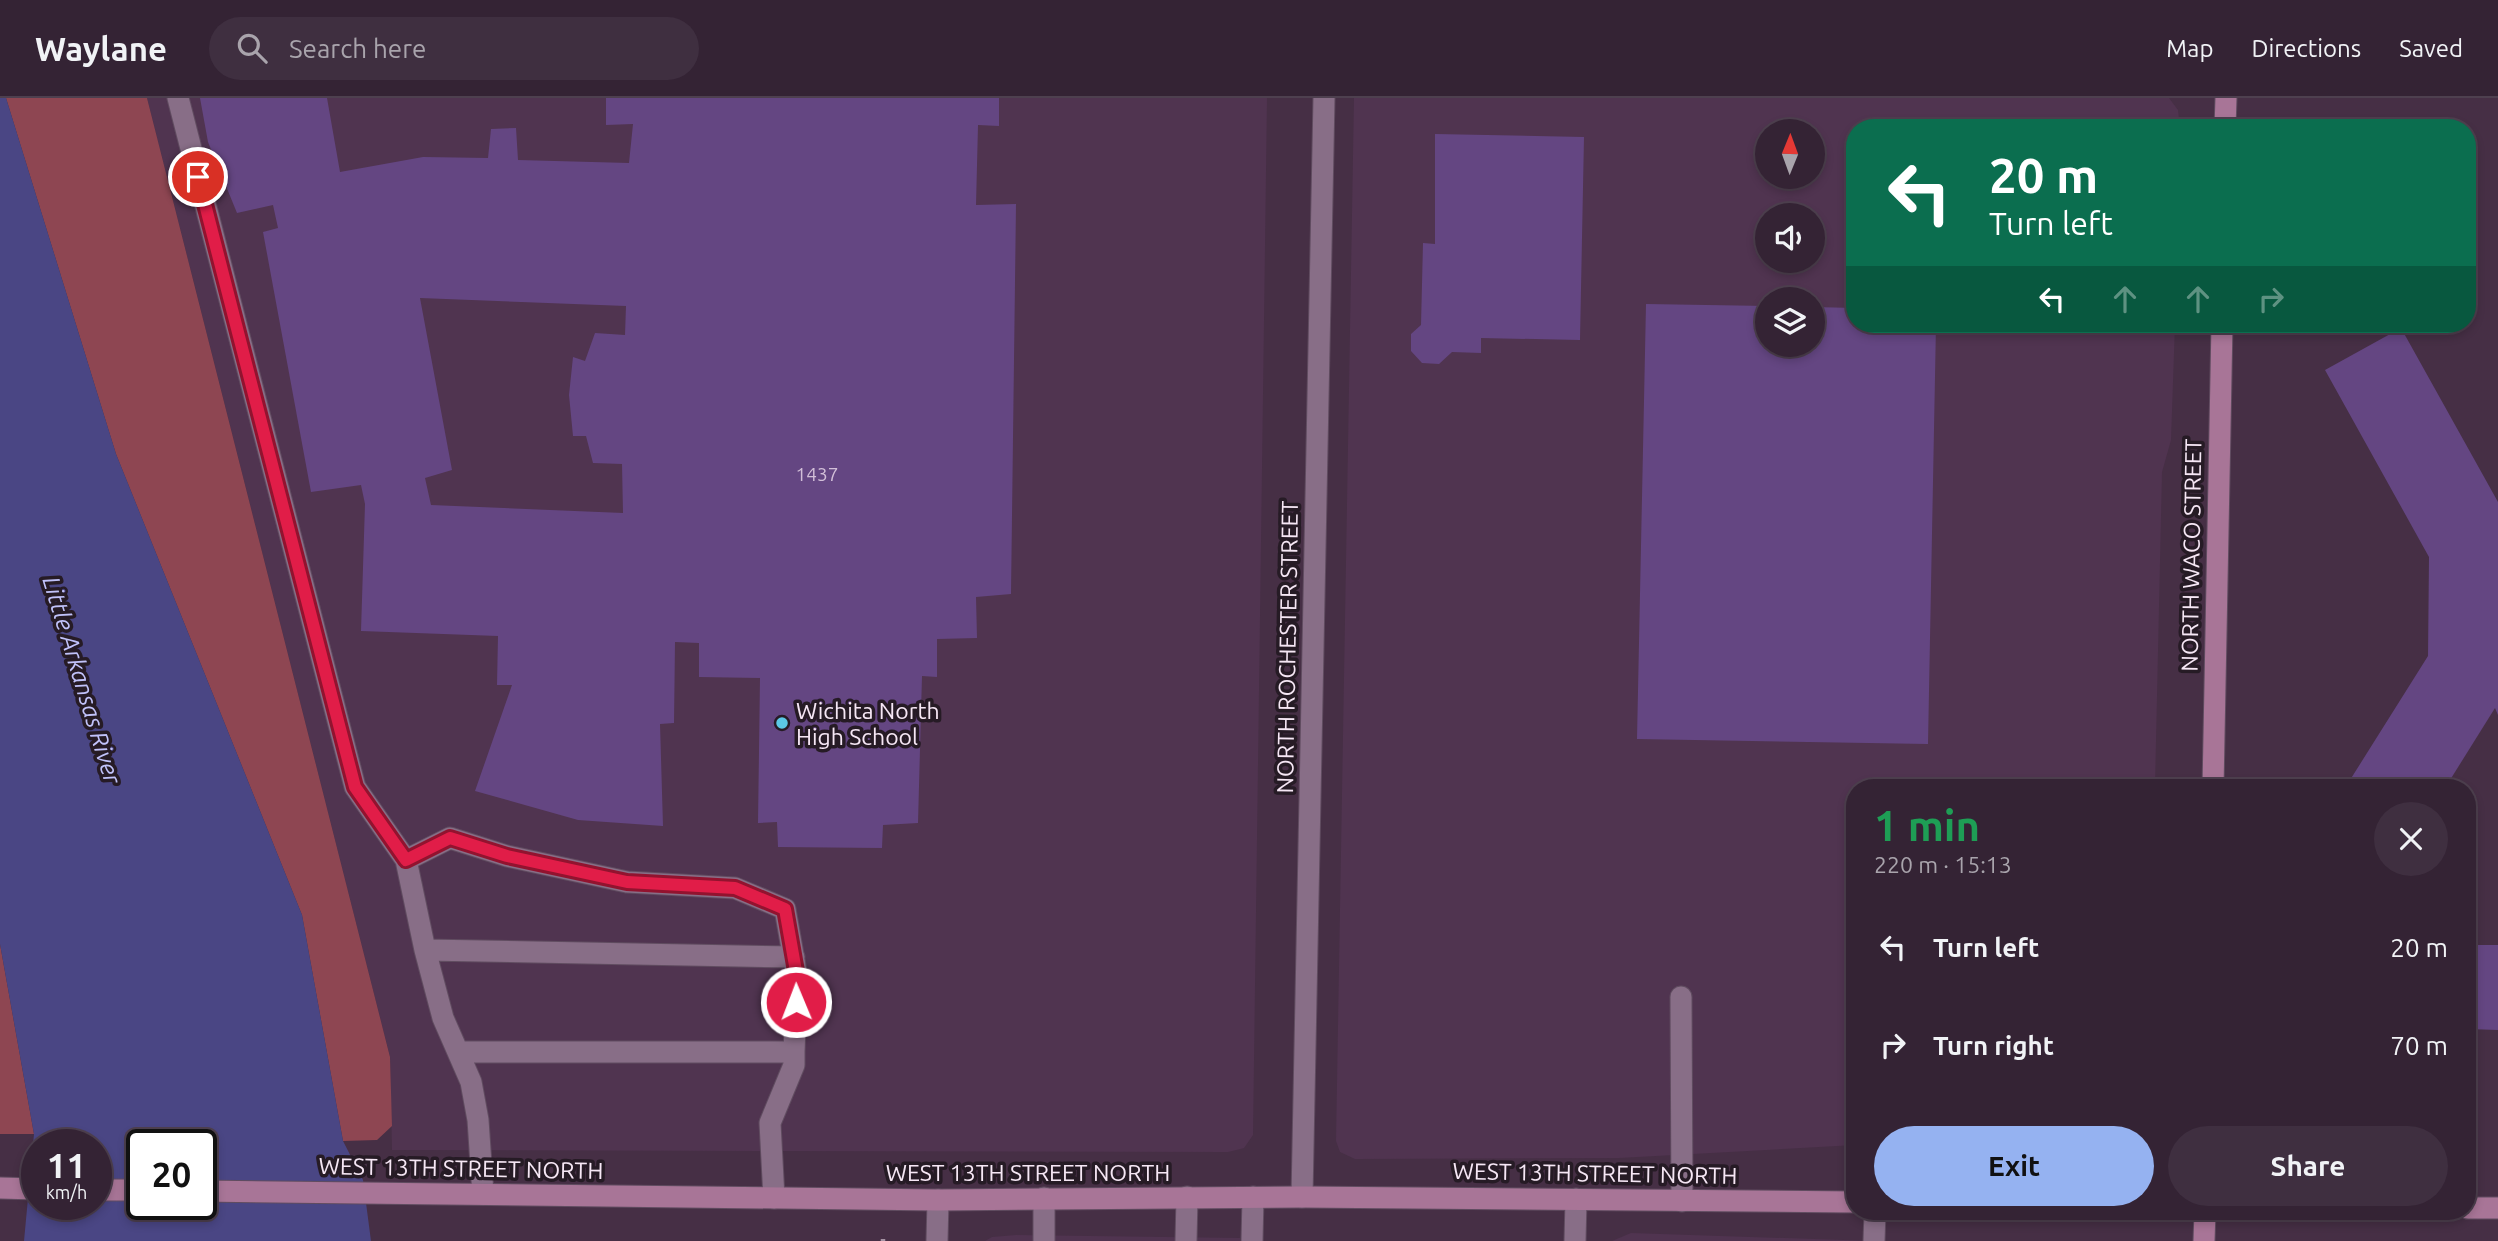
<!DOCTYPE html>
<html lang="en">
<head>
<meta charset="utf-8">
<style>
  body { margin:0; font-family:Ubuntu,sans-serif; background:#3f2f40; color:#f1f3f6; height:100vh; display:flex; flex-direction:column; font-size:26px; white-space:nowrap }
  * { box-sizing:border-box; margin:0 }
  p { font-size:23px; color:#a9a4ac }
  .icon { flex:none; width:38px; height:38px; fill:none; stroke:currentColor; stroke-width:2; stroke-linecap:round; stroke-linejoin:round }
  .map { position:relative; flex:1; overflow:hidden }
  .sheet { position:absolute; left:1846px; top:681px; width:630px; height:441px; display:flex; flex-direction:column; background:#342334; border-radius:28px; box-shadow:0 4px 10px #0003,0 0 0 2px #4e404f }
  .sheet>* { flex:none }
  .hud { position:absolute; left:1846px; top:21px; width:630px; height:214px; border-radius:28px; box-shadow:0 4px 10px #0003,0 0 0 2px #4e404f; background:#0b6e4f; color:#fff; overflow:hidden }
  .needle { width:46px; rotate:1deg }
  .controls { position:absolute; left:1755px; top:21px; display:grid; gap:14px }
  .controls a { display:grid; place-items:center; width:70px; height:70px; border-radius:50%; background:#342334; box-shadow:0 4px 10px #0003,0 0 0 2px #4e404f; font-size:35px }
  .speed { position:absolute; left:21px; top:1031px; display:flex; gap:14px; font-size:35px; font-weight:700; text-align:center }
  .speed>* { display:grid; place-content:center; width:91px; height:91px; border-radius:50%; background:#342334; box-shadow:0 4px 10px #0003,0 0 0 2px #4e404f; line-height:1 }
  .speed small { font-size:18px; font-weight:400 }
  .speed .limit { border:4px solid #111; border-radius:10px; background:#fff; color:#111 }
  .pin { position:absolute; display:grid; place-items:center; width:60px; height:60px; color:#fff; margin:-30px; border:4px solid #fff; border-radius:50%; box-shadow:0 2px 7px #0007 }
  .me { position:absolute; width:77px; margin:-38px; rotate:359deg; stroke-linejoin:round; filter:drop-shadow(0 0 5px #0008) }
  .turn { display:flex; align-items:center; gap:24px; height:147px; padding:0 28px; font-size:32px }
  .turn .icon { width:91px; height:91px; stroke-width:2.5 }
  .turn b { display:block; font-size:49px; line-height:60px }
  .lanes { display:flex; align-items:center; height:66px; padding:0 28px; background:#0003; justify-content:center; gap:35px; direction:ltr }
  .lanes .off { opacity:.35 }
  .round { display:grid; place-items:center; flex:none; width:74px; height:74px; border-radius:37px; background:#3f2f40 }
  .summary { display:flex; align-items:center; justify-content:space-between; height:119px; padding:0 28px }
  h1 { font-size:42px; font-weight:700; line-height:52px; color:#1e9e55 }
  .action { display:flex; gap:14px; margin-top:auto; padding:14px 28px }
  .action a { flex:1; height:80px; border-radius:42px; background:#95b2f1; color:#111; font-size:28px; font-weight:700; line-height:80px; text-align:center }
  .action a+a { background:#3f2f40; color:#f1f3f6 }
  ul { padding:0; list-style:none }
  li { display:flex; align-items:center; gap:21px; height:98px; padding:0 28px }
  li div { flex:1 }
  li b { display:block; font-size:26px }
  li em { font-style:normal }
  header { display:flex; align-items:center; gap:42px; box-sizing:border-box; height:98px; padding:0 35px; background:#342334; border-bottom:2px solid #4e404f }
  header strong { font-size:33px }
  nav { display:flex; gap:38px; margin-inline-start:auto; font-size:24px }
  .search { width:490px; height:63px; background:#3f2f40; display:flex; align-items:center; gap:18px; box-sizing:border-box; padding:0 24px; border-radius:38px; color:#a9a4ac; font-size:26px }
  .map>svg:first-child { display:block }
</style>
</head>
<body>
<header>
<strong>Waylane</strong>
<div class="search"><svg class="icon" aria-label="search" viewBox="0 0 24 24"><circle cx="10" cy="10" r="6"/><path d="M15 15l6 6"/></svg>Search here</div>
<nav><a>Map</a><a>Directions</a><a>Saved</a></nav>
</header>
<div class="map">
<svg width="2498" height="1143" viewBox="0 0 2498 1143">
  <rect width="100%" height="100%" fill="#462f45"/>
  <path fill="#503450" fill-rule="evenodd" d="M 147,0 L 1267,0 L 1253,1037 L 1244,1050 L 1228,1054 L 392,1052 L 390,959 Z
    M 1354,0 L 2169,0 L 2178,12 L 2180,30 L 1855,30 L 1855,226 L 2175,226 L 2171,342 L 2162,374 L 2155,689 L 1855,690 L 1855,1047 L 1619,1060 L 1355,1061 L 1340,1054 L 1336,1043 ZM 1768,33 L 1813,33 L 1813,79 L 1768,79 ZM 1768,117 L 1813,117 L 1813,163 L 1768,163 ZM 1768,201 L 1813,201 L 1813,247 L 1768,247 Z
    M 1631,1135 L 1873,1143 L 1612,1143 Z
    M 1016,1137 L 1240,1140 L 1240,1143 L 985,1143 L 992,1139 Z"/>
  <path fill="#8e4652" d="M 6,0 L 147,0 L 390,959 L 392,1028 L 377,1042 L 343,1043 L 302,817 L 116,356 Z
    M 0,846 L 34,1036 L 0,1036 Z"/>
  <path fill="#4a4684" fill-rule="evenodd" d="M 0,0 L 6,0 L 116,356 L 302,817 L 343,1043 L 363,1082 L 371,1143 L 24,1143 L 34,1036 L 0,846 ZM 37,1046 L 96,1046 L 96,1106 L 37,1106 ZM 142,1046 L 201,1046 L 201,1106 L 142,1106 Z"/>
  <path fill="#644682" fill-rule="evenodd" d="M 200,0 L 327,0 L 340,74 L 423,59 L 488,60 L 491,31 L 516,30 L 518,62 L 629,65 L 633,26 L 606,27 L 606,0 L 999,0 L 999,28 L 978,27 L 976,107 L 1016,106 L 1011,496 L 976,499 L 977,540 L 937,541 L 937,579 L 922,578 L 918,725 L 883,727 L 882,750 L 778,749 L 777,724 L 758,725 L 760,580 L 699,579 L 699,545 L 675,544 L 674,625 L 660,626 L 663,728 L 578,722 L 475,693 L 512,587 L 497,587 L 498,538 L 361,533 L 365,406 L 361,387 L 311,394 L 263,134 L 278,130 L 273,107 L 237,115 L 208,44 ZM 420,200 L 626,208 L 625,237 L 595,235 L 585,263 L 573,259 L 569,297 L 573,338 L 586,338 L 593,365 L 622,366 L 623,415 L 431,407 L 425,380 L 452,372 Z
    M 1435,36 L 1584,39 L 1580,242 L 1481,240 L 1481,255 L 1452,254 L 1439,266 L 1422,265 L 1411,253 L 1411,236 L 1421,227 L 1423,145 L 1435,146 Z
    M 1646,206 L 1768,208 L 1768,247 L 1813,247 L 1813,209 L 1855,210 L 1855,226 L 1936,226 L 1928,646 L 1637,641 Z
    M 2401,230 L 2498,404 L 2498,617 L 2495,610 L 2445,690 L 2345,690 L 2428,558 L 2429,459 L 2325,272 Z
    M 2468,847 L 2498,847 L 2498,932 L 2468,931 Z"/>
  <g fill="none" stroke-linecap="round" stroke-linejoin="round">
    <g stroke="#604c60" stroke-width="23">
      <path id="lane" d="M 178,0 L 355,689 L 406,762
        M 425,852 L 794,859
        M 1681,899 L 1682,1103
        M 458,954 L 794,954
        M 483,1096 L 478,1022 L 471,984 L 443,920 L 425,852 L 406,762 L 450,740 L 507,758 L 627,784 L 735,790 L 785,811 L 797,879 L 794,954 L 794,967 L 770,1025 L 774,1100
        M 1044,1100 L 1044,1143
        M 1186,1143 L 1187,1099
        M 1252,1143 L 1253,1099
        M 1874,1143 L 1875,1113"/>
    </g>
    <g stroke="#604c60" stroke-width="23">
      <path id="street" d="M 1302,1099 L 1324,0
        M 937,1143 L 938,1102
        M 1575,1143 L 1576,1101"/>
    </g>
    <g stroke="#604c60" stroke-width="23">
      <path id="secondary" d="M 2225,30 L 2226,0
        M 2213,690 L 2222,226
        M 0,1090 L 37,1091
        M 96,1092 L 142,1092
        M 201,1093 L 938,1102 L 1302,1099 L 1855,1104
        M 2468,1110 L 2498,1110
        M 2204,1143 L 2205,1113"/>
    </g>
    <path stroke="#a492a3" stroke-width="4.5" stroke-dasharray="5 5" stroke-linecap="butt" d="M 883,1143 L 883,1141"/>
    <use href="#lane" stroke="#886e87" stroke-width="21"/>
    <use href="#street" stroke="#886e87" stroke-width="21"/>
    <use href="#secondary" stroke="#a87597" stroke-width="21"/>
  </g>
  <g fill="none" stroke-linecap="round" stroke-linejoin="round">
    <g stroke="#92132f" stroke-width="18">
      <path id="route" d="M 198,79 L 355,689 L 406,762 L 450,740 L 507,758 L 627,784 L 735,790 L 785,811 L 797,879 L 796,904"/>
    </g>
    <use href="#route" stroke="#e11d48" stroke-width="12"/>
  </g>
  <circle fill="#5bc8e6" stroke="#261b25" stroke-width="2.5" cx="782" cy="625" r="7"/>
  <g text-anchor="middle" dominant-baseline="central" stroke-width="7" stroke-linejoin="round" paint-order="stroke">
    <g font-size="19" fill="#d2bfd8">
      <text x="817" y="376">1437</text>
    </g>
    <g font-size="23" fill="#f6e7f5" stroke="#261b25">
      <text transform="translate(2191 457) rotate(-89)">NORTH WACO STREET</text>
      <text transform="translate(1287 549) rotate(-89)">NORTH ROCHESTER STREET</text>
      <text transform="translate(461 1070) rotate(1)">WEST 13TH STREET NORTH</text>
      <text x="1028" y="1074">WEST 13TH STREET NORTH</text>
      <text transform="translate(1595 1075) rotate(1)">WEST 13TH STREET NORTH</text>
    </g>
    <g font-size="23" fill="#f6e7f5" stroke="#261b25" text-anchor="start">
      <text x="796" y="612">Wichita North<tspan x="796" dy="26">High School</tspan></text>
    </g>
    <g font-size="24" font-style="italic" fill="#c1c2fa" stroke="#261b25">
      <text transform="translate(82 582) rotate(73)">Little Arkansas River</text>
    </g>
  </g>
</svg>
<div class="controls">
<a><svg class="needle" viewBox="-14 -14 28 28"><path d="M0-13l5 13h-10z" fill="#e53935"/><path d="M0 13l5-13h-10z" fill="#a9a4ac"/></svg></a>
<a><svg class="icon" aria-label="sound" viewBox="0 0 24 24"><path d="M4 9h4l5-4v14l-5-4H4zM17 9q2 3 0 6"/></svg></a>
<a><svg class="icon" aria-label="layers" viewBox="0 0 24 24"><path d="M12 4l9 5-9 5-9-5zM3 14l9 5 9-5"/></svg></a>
</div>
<div class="speed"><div>11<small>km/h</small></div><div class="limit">20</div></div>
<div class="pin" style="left:198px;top:79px;background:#d93025"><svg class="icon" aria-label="arrive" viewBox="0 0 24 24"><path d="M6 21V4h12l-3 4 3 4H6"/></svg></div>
<svg class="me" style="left:796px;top:904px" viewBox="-20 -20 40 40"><circle r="17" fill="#e11d48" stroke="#fff" stroke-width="3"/><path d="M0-11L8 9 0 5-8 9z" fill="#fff"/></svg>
<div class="hud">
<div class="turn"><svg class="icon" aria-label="left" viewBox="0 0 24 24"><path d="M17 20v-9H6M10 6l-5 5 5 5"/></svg><div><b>20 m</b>Turn left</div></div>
<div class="lanes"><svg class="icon" aria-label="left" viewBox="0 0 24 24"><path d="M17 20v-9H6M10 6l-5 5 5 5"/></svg><svg class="icon off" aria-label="ahead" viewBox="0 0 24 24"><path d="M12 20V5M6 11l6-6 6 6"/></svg><svg class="icon off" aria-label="ahead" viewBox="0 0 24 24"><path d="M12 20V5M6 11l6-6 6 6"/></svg><svg class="icon off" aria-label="right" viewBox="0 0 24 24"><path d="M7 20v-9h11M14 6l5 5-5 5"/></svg></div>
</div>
<section class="sheet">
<div class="summary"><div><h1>1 min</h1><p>220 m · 15:13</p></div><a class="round"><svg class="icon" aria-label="close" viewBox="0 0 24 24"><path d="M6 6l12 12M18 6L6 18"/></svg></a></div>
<ul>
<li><svg class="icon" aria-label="left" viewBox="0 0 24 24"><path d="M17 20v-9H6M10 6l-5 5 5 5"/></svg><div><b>Turn left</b></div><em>20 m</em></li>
<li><svg class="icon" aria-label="right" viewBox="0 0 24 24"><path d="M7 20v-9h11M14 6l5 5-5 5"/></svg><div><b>Turn right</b></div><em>70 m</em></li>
</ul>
<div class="action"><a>Exit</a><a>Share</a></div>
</section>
</div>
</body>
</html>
